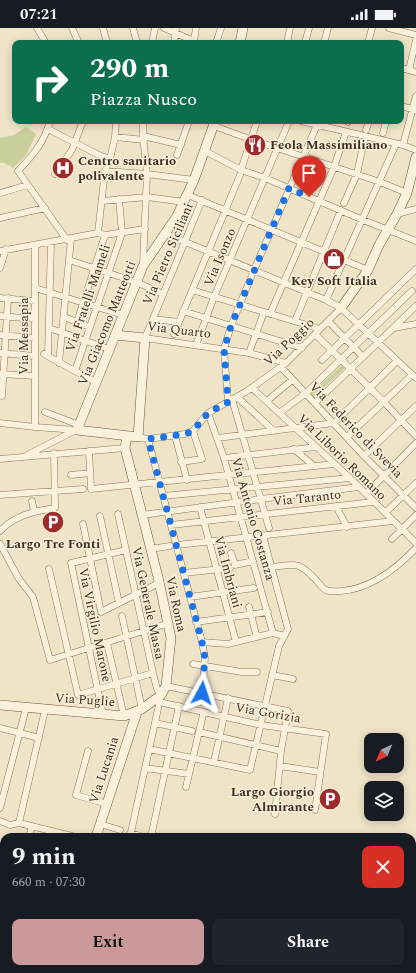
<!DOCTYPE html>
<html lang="en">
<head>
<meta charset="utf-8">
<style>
  body { margin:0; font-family:Spectral,serif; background:#20242c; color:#f1f3f6; height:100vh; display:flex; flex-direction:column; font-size:15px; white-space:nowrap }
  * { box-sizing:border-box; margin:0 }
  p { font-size:13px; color:#9ea1a6 }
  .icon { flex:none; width:22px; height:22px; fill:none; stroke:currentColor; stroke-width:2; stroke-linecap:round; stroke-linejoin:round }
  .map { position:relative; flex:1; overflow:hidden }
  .drawer { position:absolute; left:0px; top:805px; width:416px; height:140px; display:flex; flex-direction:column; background:#171b24; border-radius:12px 12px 0 0; box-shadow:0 2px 10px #0003 }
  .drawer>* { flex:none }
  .hud { position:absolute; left:12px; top:12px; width:392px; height:84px; border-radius:8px; box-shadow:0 2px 10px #0003; background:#0b6e4f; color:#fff; overflow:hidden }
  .needle { width:26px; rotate:224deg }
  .buttons { position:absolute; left:364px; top:705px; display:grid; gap:8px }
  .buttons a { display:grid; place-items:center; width:40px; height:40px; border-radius:8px; background:#171b24; box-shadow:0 2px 10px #0003; font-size:20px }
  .pin { position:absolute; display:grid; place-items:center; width:34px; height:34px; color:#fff; margin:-41px -17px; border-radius:50% 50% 50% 0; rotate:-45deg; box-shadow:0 0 4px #0007 }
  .pin .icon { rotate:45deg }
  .me { position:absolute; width:44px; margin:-22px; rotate:5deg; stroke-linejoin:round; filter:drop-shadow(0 0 3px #0008) }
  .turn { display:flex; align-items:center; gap:14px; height:84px; padding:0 12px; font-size:18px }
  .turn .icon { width:52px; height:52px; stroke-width:2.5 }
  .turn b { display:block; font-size:28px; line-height:34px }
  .round { display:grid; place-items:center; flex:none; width:42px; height:42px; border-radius:8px; background:#20242c }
  .head { display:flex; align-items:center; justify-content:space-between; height:68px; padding:0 12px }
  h1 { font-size:24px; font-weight:700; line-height:30px }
  .button { display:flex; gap:8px; margin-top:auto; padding:8px 12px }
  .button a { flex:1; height:46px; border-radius:8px; background:#cc999b; color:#111; font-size:16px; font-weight:700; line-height:46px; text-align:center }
  .button a+a { background:#20242c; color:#f1f3f6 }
  .status { display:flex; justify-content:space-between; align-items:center; height:28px; padding:0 20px; background:#171b24; direction:ltr }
  .status svg { height:11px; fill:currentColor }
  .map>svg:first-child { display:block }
</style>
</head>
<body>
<div class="status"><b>07:21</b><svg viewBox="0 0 49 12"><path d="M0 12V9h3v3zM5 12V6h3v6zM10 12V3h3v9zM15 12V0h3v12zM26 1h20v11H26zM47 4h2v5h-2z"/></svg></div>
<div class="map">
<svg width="416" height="945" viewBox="0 0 416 945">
  <rect width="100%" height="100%" fill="#f0e4c8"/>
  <path fill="#c9cf9b" d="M 26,99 L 36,106 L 26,127 L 13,140 L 3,134 L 0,135 L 0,110 L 14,107 Z
    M 342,337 L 345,340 L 314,369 L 311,366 Z"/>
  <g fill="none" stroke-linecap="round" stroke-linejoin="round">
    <g stroke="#8d765c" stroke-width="7">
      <path id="street" d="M 37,0 L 46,15
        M 72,0 L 79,15
        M 103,0 L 107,15
        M 133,0 L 137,15
        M 164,0 L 194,13 L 196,0
        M 389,0 L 416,7
        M 152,15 L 155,0
        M 174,15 L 176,0
        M 216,15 L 221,0
        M 287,15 L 290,0
        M 305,15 L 309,0
        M 324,15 L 328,0
        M 368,15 L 372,0
        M 401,40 L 416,44
        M 409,42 L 416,12
        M 401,78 L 416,82
        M 50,93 C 44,115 33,127 18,143 L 67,212
        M 301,93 L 403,117 L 416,122
        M 348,94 L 349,93
        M 214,98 L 247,110
        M 48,101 L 99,127 L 110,131
        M 366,102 L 369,93
        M 383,105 L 386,93
        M 143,108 L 181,117
        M 115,109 L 144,112
        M 250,111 L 380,154 L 407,165
        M 403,117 L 416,68
        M 205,123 L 241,142 L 265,150 L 363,192 L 416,213
        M 177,127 L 189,93
        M 241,142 L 257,93
        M 105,143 L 147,146 L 194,152
        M 55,146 L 72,122 L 83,93
        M 0,165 L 28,157
        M 188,167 L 368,242
        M 202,172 L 145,310 L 249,325 L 286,335
        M 102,173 L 147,169 L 184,174
        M 344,175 L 357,146 L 365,108
        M 397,186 L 416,181
        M 0,190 L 45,180
        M 98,205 L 105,143 L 110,131 L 115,109 L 116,93
        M 166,206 L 326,272 L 341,280 L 416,350
        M 0,223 L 98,205 L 105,207 L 145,201
        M 69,232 L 136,254 L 163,266
        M 143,236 L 147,146 L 143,108 L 143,93
        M 0,240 L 6,221
        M 35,260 L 123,287
        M 192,262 L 320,301
        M 0,270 L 35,273
        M 326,272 L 396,116
        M 183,283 L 302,320
        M 270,286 L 334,139 L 346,104
        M 0,288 L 35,291
        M 64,289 L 90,299
        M 153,291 L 179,294
        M 295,293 L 341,182
        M 77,294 L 105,207
        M 331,296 L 363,329
        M 49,300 L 109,321
        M 394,300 L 416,296
        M 174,306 L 240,147
        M 315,306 L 384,374 L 416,408
        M 0,307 L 35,310
        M 196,317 L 214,269 L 289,93
        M 0,325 L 35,328
        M 249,325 L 264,284
        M 44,326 L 97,355
        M 48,328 L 51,214
        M 322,332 L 416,241
        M 59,335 L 71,211
        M 281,339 L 364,428 L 416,480
        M 75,343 L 122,205 L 119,171
        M 1,346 L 35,348
        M 252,360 L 350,450 L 416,515
        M 2,368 L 8,270
        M 237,369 L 274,403
        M 232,371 L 269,500
        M 267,373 L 292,352
        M 228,374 L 224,321 L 231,298 L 254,242 L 317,97
        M 315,375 L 416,278
        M 45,384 L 79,397
        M 208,385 L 224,430 L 273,605
        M 279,385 L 305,366 L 412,263
        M 0,395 L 35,399 L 77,402
        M 35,399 L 35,217
        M 175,408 L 187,452
        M 138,409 L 148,411 L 185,406 L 193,403 L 208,385 L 247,363 L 286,335 L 341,280
        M 347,409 L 412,347
        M 218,410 L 334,395 L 397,333
        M 148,411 L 202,614 L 205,630 L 202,665
        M 294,421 L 314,438
        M 89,423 L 91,461 L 335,436
        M 27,427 L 76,402
        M 364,428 L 416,378
        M 224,430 L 316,419
        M 0,431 L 125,420
        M 181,434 L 202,431 L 193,403
        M 71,447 L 90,445
        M 366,466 L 416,415
        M 0,467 L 83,461
        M 163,468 L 350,450
        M 32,473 L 34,483
        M 336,478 L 347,499
        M 200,479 L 236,614
        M 385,485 L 416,455
        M 118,486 L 153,645 L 157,661 L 161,667 L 130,809
        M 142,487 L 261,471 L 359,459
        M 100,488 L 119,575
        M 83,496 L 101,584 L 159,555
        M 171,497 L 373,474
        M 0,503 C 15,487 35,483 55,480 L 54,425
        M 392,511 L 416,487
        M 0,516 L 19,551 L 33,569 L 50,632 L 163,597 L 169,597
        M 177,517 L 393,493
        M 150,521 L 170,518
        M 231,525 L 235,537 L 253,533
        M 271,539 C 295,537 297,532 315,551 C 318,554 322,560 326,562 C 330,564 336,563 341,563 C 371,561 396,541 416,520
        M 49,541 L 78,667 L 153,645
        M 184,545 L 230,540
        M 190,569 L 254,560
        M 249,579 L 256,606
        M 122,588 L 142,681
        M 196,594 L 268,584
        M 202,614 L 228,616 L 273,605 L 284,608
        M 107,615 L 124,688
        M 193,636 L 242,644 L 257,644
        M 272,647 L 293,651
        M 166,658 L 288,683 L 281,723 L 275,786
        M 159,674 L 261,697 L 326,706 L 315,782
        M 103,687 L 71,535 L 126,522
        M 155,695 L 192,703
        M 0,700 L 39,710
        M 199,704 L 281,723
        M 149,721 L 250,742 L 279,618 L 288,601 L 263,508
        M 88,723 L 76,767 L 107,776
        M 214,734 L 228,670
        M 280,738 L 320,744
        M 145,740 L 189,746
        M 186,759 L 203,687
        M 0,780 L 26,680
        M 0,793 L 10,797 L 19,795 L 76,809
        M 19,795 L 45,682
        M 100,796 L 120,802
        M 130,805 L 144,809
        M 29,809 L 32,798
        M 151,809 L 179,678
        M 0,823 L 4,826
        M 0,843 L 4,836
        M 0,850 L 4,853
        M 0,881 L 4,884
        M 0,911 L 4,914
        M 0,925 L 4,919
        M 0,941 L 7,945
        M 48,941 L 54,945
        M 93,941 L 99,945
        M 156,941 L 157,945"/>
    </g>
    <g stroke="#6f573f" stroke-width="10">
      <path id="secondary" d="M 240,15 L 243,0
        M 341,280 L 368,242 L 379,217 L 397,186 L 407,165 L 416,129
        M 115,307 L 145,310 L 138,409 L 77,402 L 143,238 L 177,188 L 194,152 L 215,93
        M 0,677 L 124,688 L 142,681 L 161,667 L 166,658 L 171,610 L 158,549 L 125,420 L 127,408
        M 96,809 L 137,684
        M 412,850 L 416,846
        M 221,941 L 252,945
        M 42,945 L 44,941
        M 339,945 L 342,941
        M 356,945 L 356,941"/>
    </g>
    <use href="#street" stroke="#faf1dc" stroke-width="6"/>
    <use href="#secondary" stroke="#faf1dc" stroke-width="9"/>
  </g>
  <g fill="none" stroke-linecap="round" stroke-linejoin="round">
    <path stroke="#1a73e8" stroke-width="7" stroke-dasharray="0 12.6" d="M 202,665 L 205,630 L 202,614 L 148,411 L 185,406 L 193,403 L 208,385 L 228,374 L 224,321 L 231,298 L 289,160 L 309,169"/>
  </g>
  <defs>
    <g id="restaurant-disc" transform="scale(1.15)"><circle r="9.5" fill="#9e2a2b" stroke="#f7eed8"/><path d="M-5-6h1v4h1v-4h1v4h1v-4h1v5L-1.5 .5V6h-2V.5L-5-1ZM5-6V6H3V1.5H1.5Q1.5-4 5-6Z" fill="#fff"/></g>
    <g id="hospital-disc" transform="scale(1.15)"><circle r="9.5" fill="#9e2a2b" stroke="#f7eed8"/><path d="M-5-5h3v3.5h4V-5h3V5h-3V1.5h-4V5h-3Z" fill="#fff"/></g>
    <g id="shop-disc" transform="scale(1.15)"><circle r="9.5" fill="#9e2a2b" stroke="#f7eed8"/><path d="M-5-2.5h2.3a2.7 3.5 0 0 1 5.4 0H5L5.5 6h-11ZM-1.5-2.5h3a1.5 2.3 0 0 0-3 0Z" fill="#fff"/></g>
    <g id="parking-disc" transform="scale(1.15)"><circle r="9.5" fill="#9e2a2b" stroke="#f7eed8"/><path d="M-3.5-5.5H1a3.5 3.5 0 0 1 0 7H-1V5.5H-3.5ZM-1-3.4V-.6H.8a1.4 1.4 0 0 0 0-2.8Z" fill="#fff"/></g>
  </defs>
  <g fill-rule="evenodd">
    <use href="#restaurant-disc" x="255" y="117"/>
    <use href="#hospital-disc" x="63" y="140"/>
    <use href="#shop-disc" x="334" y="231"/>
    <use href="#parking-disc" x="53" y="494"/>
    <use href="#parking-disc" x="330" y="771"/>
  </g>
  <g text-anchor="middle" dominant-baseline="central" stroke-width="3" stroke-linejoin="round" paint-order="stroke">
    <g font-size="13" font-weight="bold" fill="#3d2e20" stroke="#f7eed8" text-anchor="start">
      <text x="270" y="117">Feola Massimiliano</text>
      <text x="78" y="133">Centro sanitario<tspan x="78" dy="15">polivalente</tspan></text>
      <text x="334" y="253" text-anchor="middle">Key Soft Italia</text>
      <text x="53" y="516" text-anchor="middle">Largo Tre Fonti</text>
      <text x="314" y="764" text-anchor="end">Largo Giorgio<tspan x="314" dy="15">Almirante</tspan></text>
    </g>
    <g font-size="13" fill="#3d2e20" stroke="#f7eed8">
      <text transform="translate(168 226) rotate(-67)">Via Pietro Siciliani</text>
      <text transform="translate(220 229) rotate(-67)">Via Isonzo</text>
      <text transform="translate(88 270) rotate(-71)">Via Fratelli Mameli</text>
      <text transform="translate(107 295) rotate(-68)">Via Giacomo Matteotti</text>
      <text transform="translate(179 302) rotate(7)">Via Quarto</text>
      <text transform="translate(24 308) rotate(-90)">Via Messapia</text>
      <text transform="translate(289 314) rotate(-43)">Via Poggio</text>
      <text transform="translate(356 402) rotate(46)">Via Federico di Svevia</text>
      <text transform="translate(342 429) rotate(44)">Via Liborio Romano</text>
      <text transform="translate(307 470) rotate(-6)">Via Taranto</text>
      <text transform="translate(253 491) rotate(74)">Via Antonio Costanza</text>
      <text transform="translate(228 544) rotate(75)">Via Imbriani</text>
      <text transform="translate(148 575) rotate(78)">Via Generale Massa</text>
      <text transform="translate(176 576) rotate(78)">Via Roma</text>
      <text transform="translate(95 597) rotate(78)">Via Virgilio Marone</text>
      <text transform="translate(85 672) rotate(4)">Via Puglie</text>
      <text transform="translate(268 685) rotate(10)">Via Gorizia</text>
      <text transform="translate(104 742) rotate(-72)">Via Lucania</text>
    </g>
  </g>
</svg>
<div class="buttons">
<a><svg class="needle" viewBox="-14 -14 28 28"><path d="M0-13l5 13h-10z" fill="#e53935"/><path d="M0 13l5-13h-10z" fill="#9ea1a6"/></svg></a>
<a><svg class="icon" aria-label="layers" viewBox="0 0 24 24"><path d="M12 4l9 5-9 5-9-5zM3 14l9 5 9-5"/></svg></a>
</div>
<div class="pin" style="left:309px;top:169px;background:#d93025"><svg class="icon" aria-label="arrive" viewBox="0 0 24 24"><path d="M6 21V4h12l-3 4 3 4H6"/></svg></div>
<svg class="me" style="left:202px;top:665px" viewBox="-20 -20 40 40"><path d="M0-17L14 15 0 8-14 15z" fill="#1a73e8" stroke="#fff" stroke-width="4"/></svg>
<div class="hud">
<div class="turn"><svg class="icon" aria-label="right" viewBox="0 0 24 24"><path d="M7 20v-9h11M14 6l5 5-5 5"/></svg><div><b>290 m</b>Piazza Nusco</div></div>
</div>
<section class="drawer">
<div class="head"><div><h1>9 min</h1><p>660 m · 07:30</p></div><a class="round" style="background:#d93025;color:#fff"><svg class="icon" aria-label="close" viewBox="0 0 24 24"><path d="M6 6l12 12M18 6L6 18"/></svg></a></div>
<div class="button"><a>Exit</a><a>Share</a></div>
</section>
</div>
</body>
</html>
